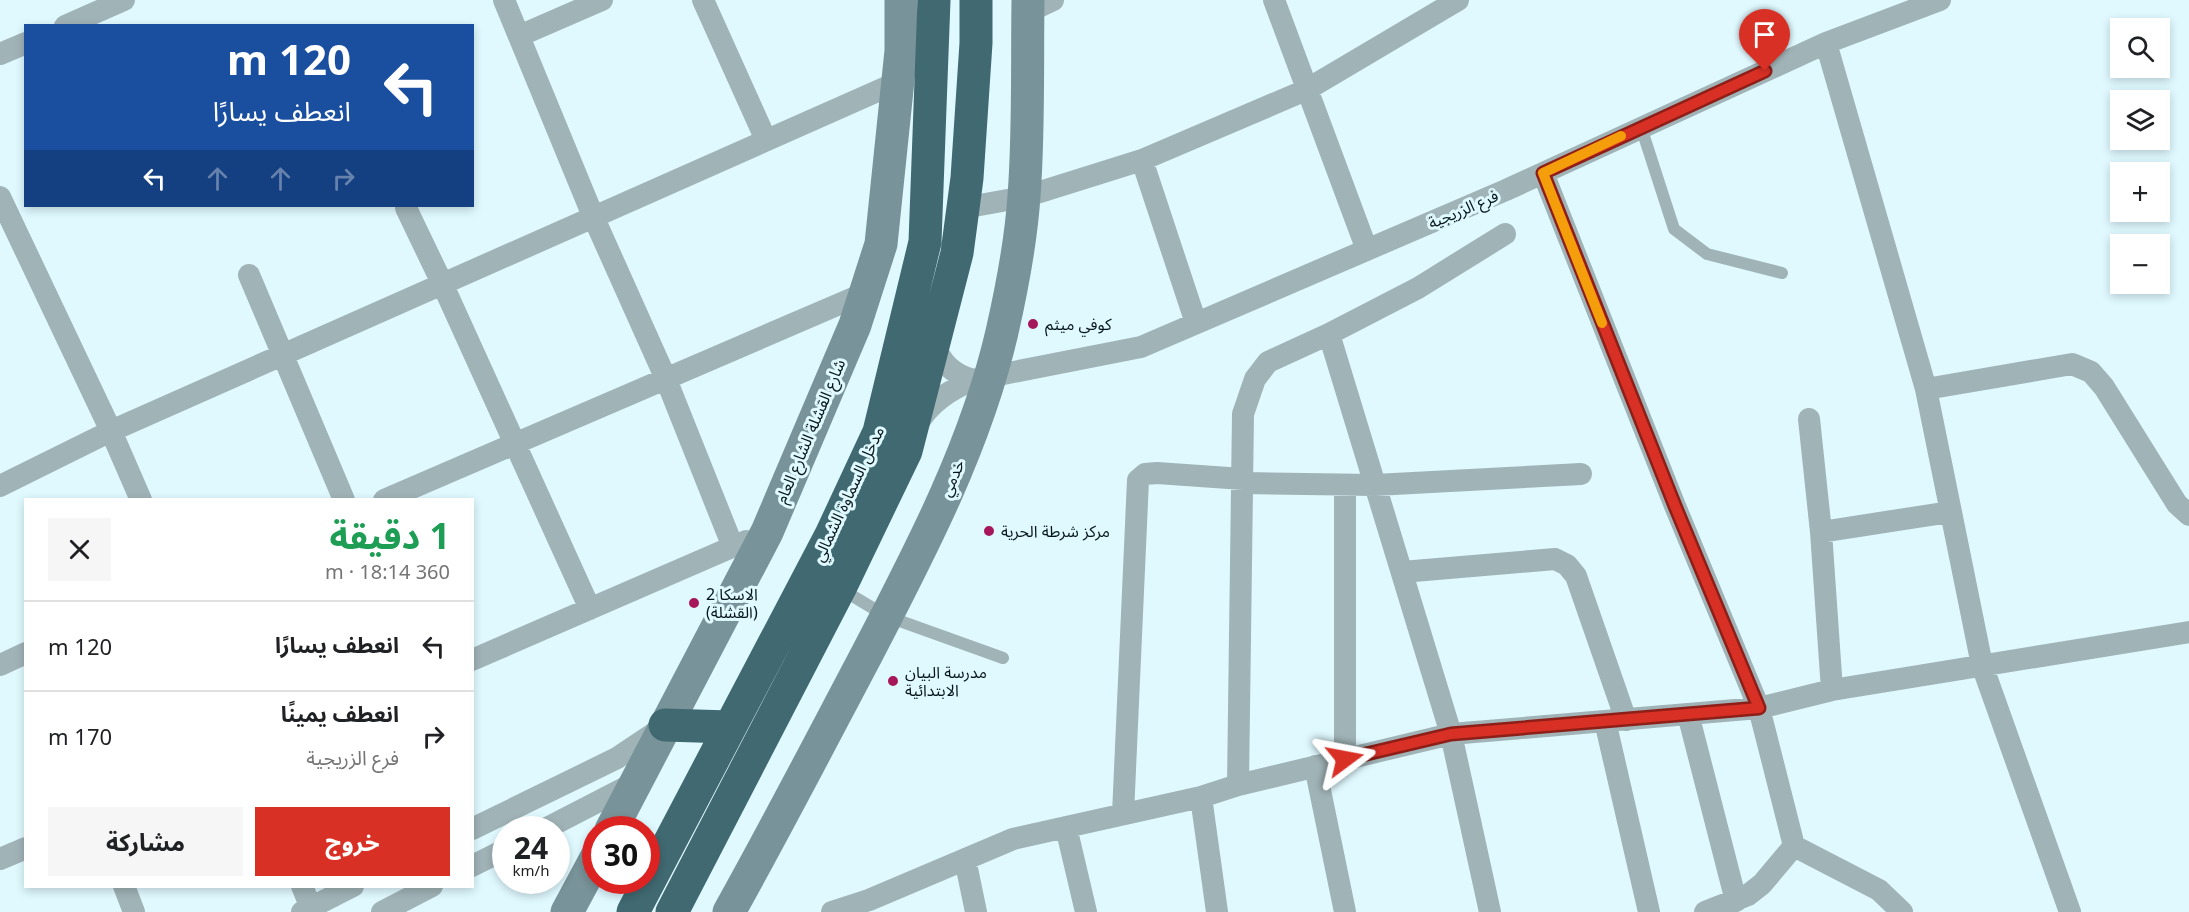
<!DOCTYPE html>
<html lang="ar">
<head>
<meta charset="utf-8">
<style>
  body { margin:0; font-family:"Noto Sans","Noto Sans Arabic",sans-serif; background:#f6f6f6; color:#202124; direction:rtl; height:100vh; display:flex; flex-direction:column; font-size:22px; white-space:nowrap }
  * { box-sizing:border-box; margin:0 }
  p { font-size:20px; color:#757577 }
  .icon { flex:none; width:33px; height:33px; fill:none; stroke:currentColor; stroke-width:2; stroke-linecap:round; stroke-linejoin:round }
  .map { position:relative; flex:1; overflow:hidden; direction:ltr }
  .panel { position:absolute; left:24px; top:498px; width:450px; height:390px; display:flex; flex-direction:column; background:#fff; border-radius:0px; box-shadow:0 3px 9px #0003; direction:rtl }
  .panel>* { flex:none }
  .banner { position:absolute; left:24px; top:24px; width:450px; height:183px; border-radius:0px; box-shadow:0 3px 9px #0003; direction:rtl; background:#1a4fa0; color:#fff; overflow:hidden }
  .controls { position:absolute; left:2110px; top:18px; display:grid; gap:12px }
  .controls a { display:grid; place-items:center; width:60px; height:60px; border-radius:0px; background:#fff; box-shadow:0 3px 9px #0003; font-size:30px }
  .speed { position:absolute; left:492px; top:816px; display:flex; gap:12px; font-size:30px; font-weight:700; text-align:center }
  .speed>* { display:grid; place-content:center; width:78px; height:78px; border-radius:50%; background:#fff; box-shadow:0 3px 9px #0003; line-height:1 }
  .speed small { font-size:15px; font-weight:400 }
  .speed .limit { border:9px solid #d22; background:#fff; color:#111 }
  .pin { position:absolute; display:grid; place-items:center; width:51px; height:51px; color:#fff; margin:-62px -26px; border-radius:50% 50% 50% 0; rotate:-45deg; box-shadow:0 0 6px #0007 }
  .pin .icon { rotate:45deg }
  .me { position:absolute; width:66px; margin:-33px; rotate:77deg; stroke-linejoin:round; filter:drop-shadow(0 0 4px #0008) }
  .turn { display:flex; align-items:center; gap:21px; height:126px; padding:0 24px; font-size:27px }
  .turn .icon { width:78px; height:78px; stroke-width:2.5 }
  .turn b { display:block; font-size:42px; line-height:51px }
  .lanes { display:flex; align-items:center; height:57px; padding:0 24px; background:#0003; justify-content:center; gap:30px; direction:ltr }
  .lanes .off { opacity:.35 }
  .round { display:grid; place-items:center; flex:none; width:63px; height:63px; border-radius:0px; background:#f6f6f6 }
  .summary { display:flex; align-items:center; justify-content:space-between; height:102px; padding:0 24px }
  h1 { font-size:36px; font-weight:700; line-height:45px; color:#1e9e55 }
  .button { display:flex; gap:12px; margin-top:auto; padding:12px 24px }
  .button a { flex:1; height:69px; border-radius:0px; background:#d93025; color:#fff; font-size:24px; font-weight:700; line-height:69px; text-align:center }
  .button a+a { background:#f6f6f6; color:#202124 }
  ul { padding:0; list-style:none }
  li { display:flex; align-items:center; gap:18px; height:90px; padding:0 24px; border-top:2px solid #e0e0e0 }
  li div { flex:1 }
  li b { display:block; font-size:22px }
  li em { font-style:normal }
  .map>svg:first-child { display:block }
</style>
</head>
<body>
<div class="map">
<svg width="2189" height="912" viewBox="0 0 2189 912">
  <rect width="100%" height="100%" fill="#dff9ff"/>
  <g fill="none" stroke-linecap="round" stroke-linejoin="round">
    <path stroke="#a0b3b7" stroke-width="12" d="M 1641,127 L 1674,229 L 1707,254 L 1782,273
      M 841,589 L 886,616 L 1003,658"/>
    <path stroke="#a0b3b7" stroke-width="22" d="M 504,0 L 593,216 L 666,379 L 733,547
      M 703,0 L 766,140
      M 1274,0 L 1367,250
      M 1028,12 L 1053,0
      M 65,26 L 124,0
      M 519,36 L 602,0
      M 1826,43 L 1926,389 L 1982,665 L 2070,912
      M 0,54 L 26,43
      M 1142,160 L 1196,323
      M 1543,173 L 1675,506 L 1759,708 L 1794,846 L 1879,890 L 1902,912
      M 0,197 L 111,431 L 141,500
      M 406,208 L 442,283 L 590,609
      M 963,208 L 1024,197 L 1142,160 L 1306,90 L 1458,0
      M 249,275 L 344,500
      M 1329,334 L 1451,734 L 1490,912
      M 934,344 C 942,364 953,374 973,380
      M 1926,389 L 2072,364 L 2091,372 L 2104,387 L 2177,504 L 2189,515
      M 1809,419 L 1821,532 L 1832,690
      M 917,425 C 930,402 950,390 973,380 L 1141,347 L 1506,190 L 1826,43 L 1940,0
      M 1243,483 L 1375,485 L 1581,474
      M 1345,485 L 1345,759
      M 0,486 L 111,431 L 898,82
      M 384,500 L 865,293
      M 1821,532 L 1950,512
      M 1402,572 L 1555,559 L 1567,565 L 1576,576 L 1626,720
      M 472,660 L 746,541
      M 0,665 L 26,653
      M 1688,714 L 1736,901
      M 1605,721 L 1649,912
      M 1315,766 L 1345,912
      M 1238,785 L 1243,414 L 1255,379 L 1268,362 L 1329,334 L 1418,288 L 1505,234
      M 1201,797 L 1217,912
      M 1123,814 L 1138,480 L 1145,474 L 1157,473 L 1243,479
      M 1066,827 L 1086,912
      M 472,829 L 617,758 L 662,728
      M 543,830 L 636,782
      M 0,859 L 26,848
      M 965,859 L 976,912
      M 472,866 L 506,849
      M 124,886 L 134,912
      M 302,886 L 311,908
      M 302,912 L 353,886
      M 382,912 L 432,886
      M 832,912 L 869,900 L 1013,839 L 1201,797 L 1238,785 L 1451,734 L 1759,708 L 1832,690 L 2189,632
      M 1705,912 L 1748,895 L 1762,884 L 1794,846"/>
    <path stroke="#789399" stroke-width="33" d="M 611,830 L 767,532 L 855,325 L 881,244 L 901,51 L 901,0
      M 567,912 L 596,858
      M 729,912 C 777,826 822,739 868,652 C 921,550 976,445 1002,332 C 1012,288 1021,241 1024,196 C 1029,131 1027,65 1028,0"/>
    <path stroke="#406971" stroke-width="33" d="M 665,725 L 729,727
      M 633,912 L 831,535 L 879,432 L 925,242 L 934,0
      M 672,912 L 840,588 L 906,451 L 957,253 L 967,178 L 976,43 L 976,0"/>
  </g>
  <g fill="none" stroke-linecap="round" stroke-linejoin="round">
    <g stroke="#8d1f18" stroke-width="15">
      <path id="route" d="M 1345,759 L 1451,734 L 1759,708 L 1675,506 L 1543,173 L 1765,71"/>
    </g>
    <use href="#route" stroke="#d93025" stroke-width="10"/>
    <path stroke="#f59e0b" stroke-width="10" d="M 1602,323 L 1543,173 L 1621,136"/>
  </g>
  <g fill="#a5175a" stroke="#dff9ff" stroke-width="2">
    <circle cx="1033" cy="324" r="6"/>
    <circle cx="989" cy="531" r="6"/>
    <circle cx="694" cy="603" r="6"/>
    <circle cx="893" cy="681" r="6"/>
  </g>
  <g text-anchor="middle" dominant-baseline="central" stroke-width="6" stroke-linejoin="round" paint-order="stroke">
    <g font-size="16" fill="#06161a" stroke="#dff9ff">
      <text transform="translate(1463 209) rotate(-23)">فرع الزريجية</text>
      <text transform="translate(810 431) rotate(-67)">شارع القشلة الشارع العام</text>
      <text transform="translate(952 478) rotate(-67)">خدمي</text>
      <text transform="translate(848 494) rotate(-65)">مدخل السماوة الشمالي</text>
    </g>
    <g font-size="16" fill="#06161a" stroke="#dff9ff" text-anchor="start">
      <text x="1045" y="324">كوفي ميثم</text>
      <text x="1001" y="531">مركز شرطة الحرية</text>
      <text x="706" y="594">الاسكا 2<tspan x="706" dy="18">(القشلة)</tspan></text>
      <text x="905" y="672">مدرسة البيان<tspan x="905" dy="18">الابتدائية</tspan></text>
    </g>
  </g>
</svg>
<div class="controls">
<a><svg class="icon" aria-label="search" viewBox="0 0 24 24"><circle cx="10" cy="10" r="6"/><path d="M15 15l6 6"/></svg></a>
<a><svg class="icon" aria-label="layers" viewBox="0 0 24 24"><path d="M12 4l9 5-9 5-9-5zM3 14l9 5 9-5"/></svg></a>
<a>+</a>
<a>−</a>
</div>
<div class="speed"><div>24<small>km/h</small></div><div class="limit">30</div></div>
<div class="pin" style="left:1765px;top:71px;background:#d93025"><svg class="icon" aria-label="arrive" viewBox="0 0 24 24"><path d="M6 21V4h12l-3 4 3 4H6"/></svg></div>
<svg class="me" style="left:1345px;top:759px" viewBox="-20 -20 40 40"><path d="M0-17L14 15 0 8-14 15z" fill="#d93025" stroke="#fff" stroke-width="4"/></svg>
<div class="banner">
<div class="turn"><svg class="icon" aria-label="left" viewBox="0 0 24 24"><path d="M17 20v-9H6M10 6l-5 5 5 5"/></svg><div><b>120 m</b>انعطف يسارًا</div></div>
<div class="lanes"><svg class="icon" aria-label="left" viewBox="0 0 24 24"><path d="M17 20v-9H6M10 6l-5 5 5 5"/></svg><svg class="icon off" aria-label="ahead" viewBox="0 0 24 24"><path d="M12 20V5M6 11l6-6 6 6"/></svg><svg class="icon off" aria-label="ahead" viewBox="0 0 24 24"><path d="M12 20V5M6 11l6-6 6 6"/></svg><svg class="icon off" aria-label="right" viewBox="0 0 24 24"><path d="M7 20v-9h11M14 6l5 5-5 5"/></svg></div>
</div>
<section class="panel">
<div class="summary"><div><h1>1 دقيقة</h1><p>360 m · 18:14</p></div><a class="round"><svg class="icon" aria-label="close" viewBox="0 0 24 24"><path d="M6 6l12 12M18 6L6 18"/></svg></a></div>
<ul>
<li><svg class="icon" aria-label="left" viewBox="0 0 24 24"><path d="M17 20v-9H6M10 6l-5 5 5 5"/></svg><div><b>انعطف يسارًا</b></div><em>120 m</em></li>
<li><svg class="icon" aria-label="right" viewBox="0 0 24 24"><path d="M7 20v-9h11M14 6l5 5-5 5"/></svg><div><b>انعطف يمينًا</b><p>فرع الزريجية</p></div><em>170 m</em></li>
</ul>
<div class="button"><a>خروج</a><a>مشاركة</a></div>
</section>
</div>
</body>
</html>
